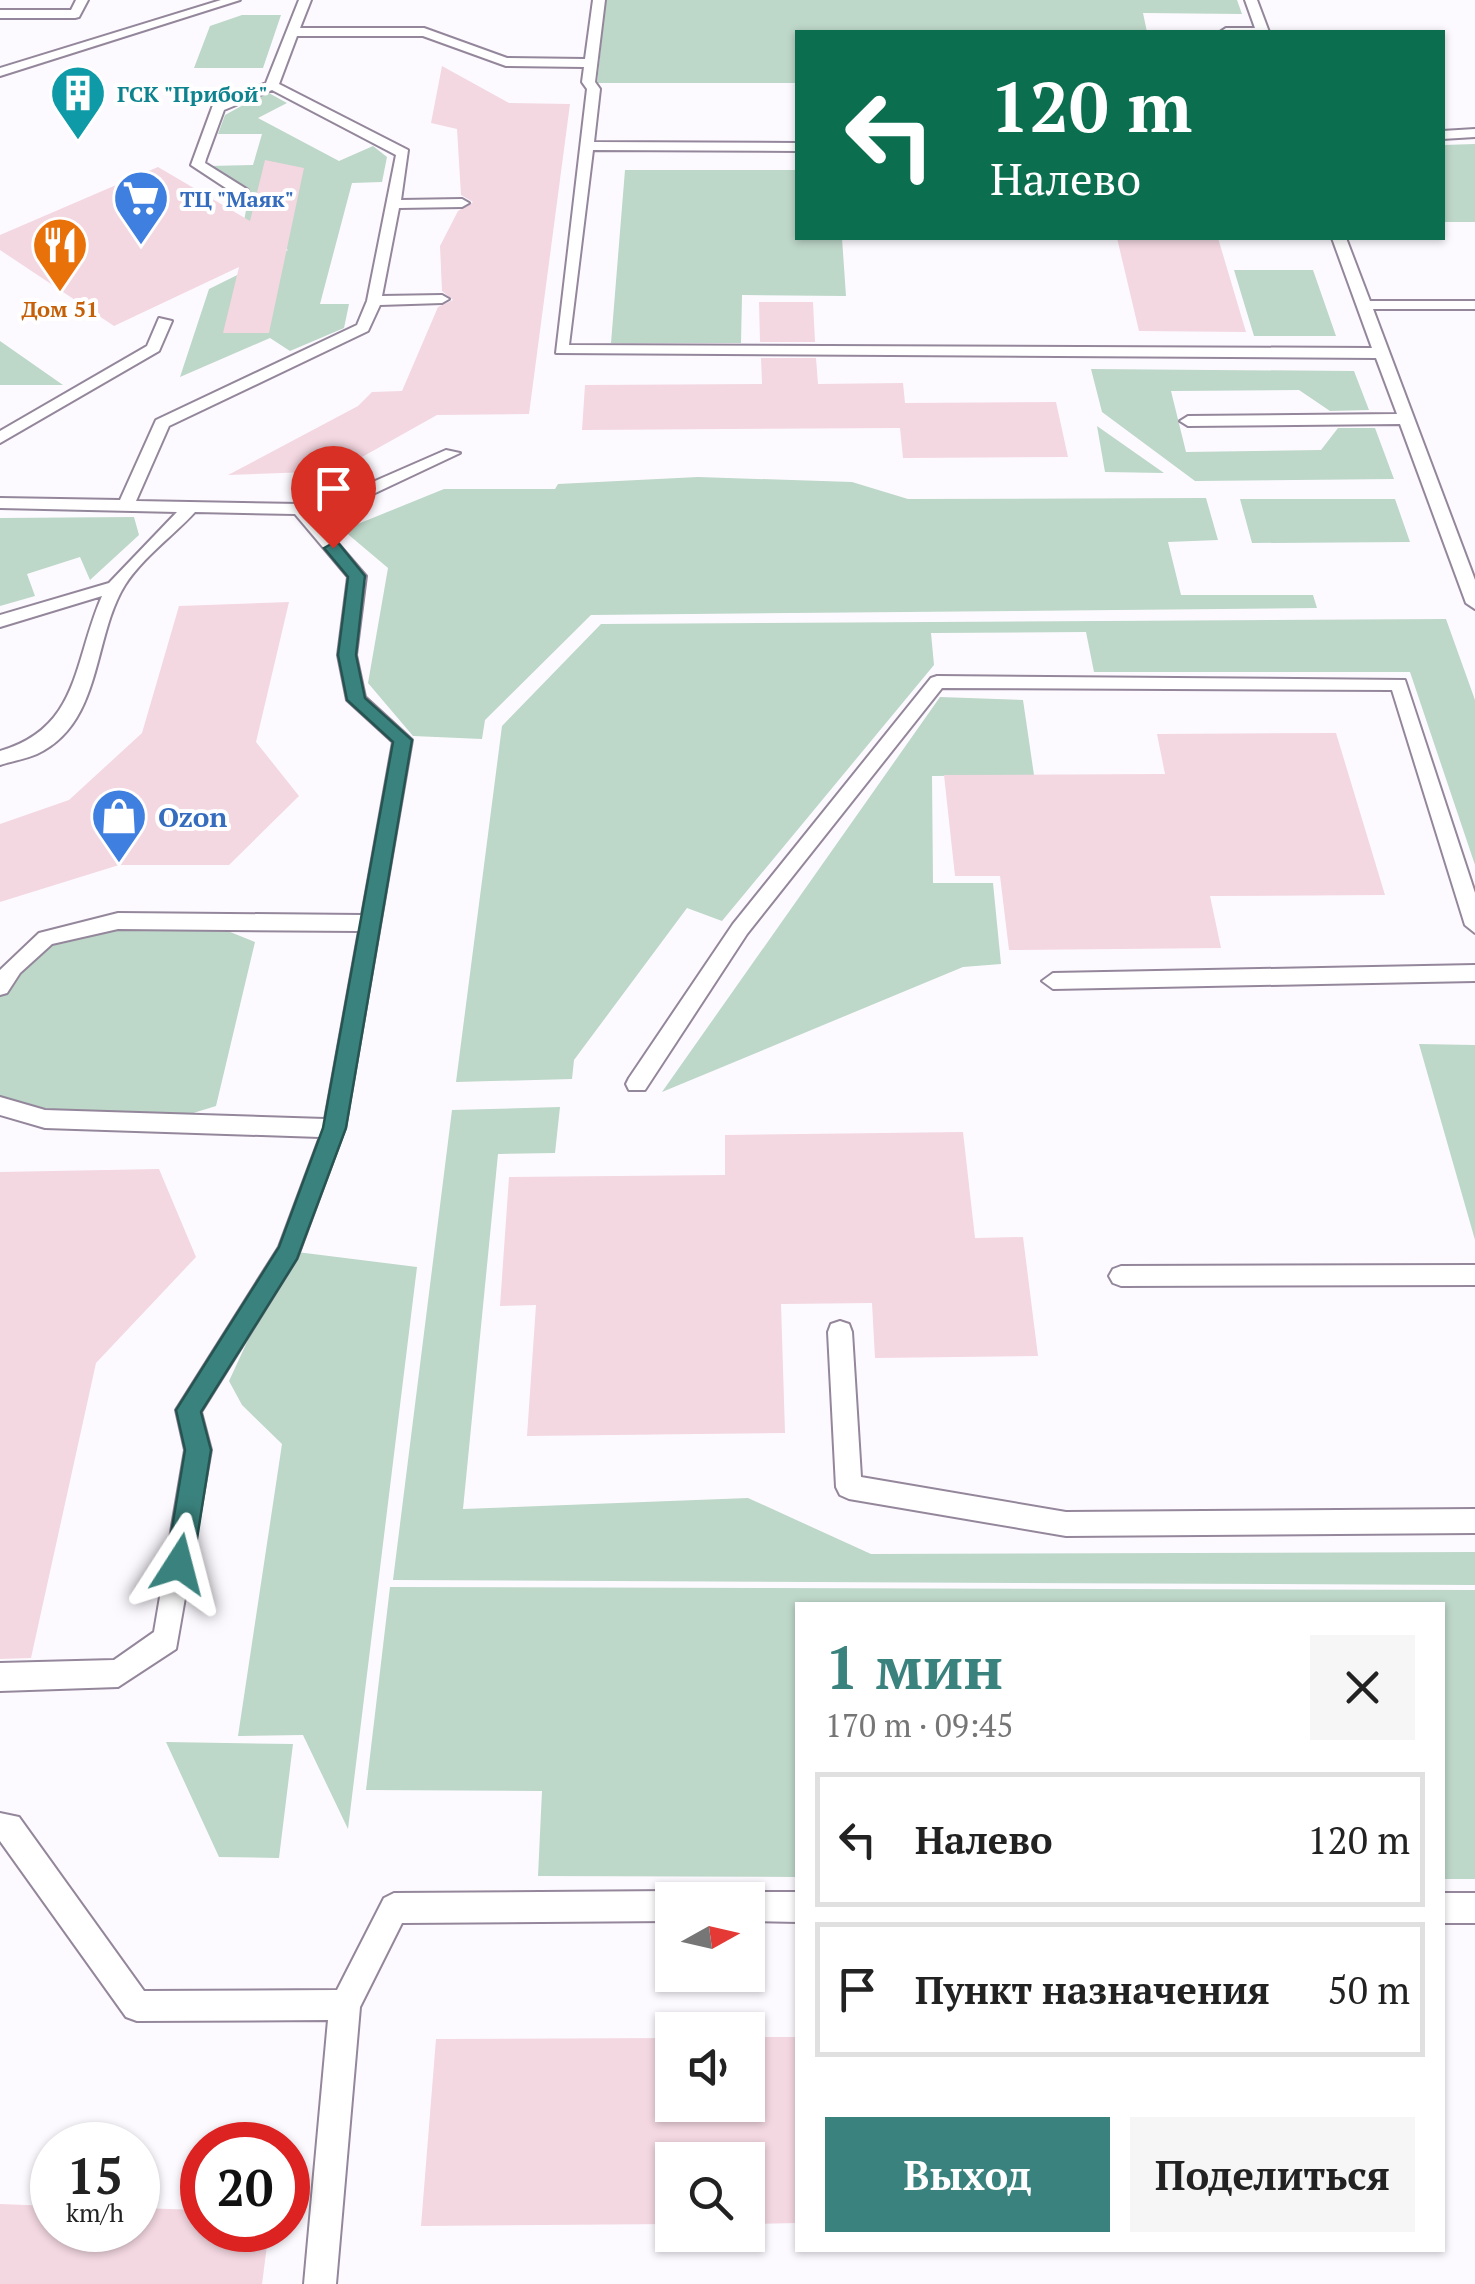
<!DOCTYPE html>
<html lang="ru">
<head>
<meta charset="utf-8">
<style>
  body { margin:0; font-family:"PT Serif",serif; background:#f6f6f6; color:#222; height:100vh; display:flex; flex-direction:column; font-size:38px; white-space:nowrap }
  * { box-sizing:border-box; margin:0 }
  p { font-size:32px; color:#767676 }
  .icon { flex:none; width:55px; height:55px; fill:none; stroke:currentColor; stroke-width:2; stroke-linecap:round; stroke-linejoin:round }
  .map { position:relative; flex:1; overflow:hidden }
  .sheet { position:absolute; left:795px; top:1602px; width:650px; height:650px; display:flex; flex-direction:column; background:#fff; border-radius:0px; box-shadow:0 2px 8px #0004 }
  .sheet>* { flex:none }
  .hud { position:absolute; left:795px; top:30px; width:650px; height:210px; border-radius:0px; box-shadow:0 2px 8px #0004; background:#0b6e4f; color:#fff; overflow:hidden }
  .needle { width:65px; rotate:82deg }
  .fabs { position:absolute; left:655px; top:1882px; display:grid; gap:20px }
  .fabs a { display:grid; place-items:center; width:110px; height:110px; border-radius:0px; background:#fff; box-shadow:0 2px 8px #0004; font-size:50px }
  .speed { position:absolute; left:30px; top:2122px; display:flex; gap:20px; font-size:50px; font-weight:700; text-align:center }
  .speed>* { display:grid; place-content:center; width:130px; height:130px; border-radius:50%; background:#fff; box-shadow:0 2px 8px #0004; line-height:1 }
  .speed small { font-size:25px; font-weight:400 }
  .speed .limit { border:15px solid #d22; background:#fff; color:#111 }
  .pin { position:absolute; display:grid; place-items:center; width:85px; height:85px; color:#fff; margin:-102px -42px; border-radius:50% 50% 50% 0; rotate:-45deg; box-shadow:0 0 10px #0007 }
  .pin .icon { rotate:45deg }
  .me { position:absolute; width:110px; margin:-55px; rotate:9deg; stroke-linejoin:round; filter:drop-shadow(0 0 8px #0008) }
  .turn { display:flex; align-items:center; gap:35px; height:210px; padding:0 30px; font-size:45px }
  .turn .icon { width:130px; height:130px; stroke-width:2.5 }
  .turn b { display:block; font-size:70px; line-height:85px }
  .round { display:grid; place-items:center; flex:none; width:105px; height:105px; border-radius:0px; background:#f6f6f6 }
  .summary { display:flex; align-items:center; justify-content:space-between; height:170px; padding:0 30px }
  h1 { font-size:60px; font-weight:600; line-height:75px; color:#3a827d }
  .cta { display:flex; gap:20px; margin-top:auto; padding:20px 30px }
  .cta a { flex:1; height:115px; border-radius:0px; background:#3a827d; color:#fff; font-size:40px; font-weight:600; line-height:115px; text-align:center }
  .cta a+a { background:#f6f6f6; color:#222 }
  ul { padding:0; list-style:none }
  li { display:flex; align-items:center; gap:30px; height:135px; margin:0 20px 15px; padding:0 10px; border:5px solid #e0e0e0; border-radius:0px }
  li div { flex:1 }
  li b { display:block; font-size:38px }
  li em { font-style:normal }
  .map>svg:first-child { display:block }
</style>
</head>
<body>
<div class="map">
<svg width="1475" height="2284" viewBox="0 0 1475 2284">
  <rect width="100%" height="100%" fill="#fdfaff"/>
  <path fill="#bdd7c9" d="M 606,0 L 1237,0 L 1242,14 L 1143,13 L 1147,32 L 798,32 L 797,83 L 597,83 Z
    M 242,15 L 281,15 L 263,68 L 194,68 L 210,26 Z
    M 267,92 L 287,103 L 258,118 L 339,161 L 373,146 L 387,157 L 382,182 L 352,183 L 320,304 L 349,304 L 344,328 L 290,351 L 270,338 L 180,377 L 209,289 L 288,250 L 244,221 L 250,189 L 208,166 L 253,165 L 262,134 L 218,134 L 225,115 Z
    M 1475,144 L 1475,222 L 1443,222 L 1443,145 Z
    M 625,170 L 797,170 L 798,238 L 842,238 L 846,296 L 742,295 L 741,343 L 611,343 Z
    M 1234,270 L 1313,270 L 1336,336 L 1254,336 Z
    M 0,341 L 63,385 L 0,385 Z
    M 1091,369 L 1354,371 L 1369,410 L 1330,411 L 1299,390 L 1171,391 L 1186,452 L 1321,450 L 1338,428 L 1375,428 L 1394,479 L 1195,481 L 1102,412 Z
    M 1097,426 L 1164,473 L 1105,472 Z
    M 698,477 L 852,482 L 908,499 L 1206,498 L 1218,540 L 1168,542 L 1181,595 L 1313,595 L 1317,608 L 591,615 L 485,720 L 482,739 L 413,736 L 368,683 L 388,568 L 343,530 L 444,489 L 555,489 L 558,484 Z
    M 1240,499 L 1395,499 L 1410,542 L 1252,543 Z
    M 134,517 L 139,535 L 90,580 L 80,557 L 27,574 L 35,596 L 0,606 L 0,518 Z
    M 1446,619 L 1475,700 L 1475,865 L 1410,672 L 1094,672 L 1086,632 L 931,633 L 934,665 L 722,921 L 687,908 L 574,1060 L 572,1079 L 456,1082 L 502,726 L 601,624 Z
    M 940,697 L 1023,700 L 1034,775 L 932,776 L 933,883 L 993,883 L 1001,964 L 963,967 L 662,1092 Z
    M 101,920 L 208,923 L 255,942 L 216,1106 L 164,1122 L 0,1106 L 0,981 L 46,938 Z
    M 1419,1044 L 1475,1045 L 1475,1240 Z
    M 560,1107 L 555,1153 L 498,1154 L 463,1509 L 748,1498 L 871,1554 L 1475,1552 L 1475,1585 L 393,1580 L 452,1110 Z
    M 289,1251 L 417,1267 L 348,1829 L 303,1735 L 238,1736 L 282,1444 L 242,1405 L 229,1381 Z
    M 390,1587 L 1475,1590 L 1475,1879 L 1443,1879 L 1442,1605 L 798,1605 L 797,1877 L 538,1876 L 542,1791 L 366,1790 Z
    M 166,1742 L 293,1744 L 279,1858 L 219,1857 Z"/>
  <path fill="#f3d7e1" d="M 442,66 L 509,103 L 570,104 L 529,414 L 437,415 L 337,471 L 228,475 L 358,406 L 372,392 L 402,391 L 438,307 L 453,300 L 442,291 L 440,246 L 458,211 L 473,202 L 461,195 L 457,129 L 431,123 Z
    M 265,160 L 304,168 L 269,333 L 223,333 L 239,267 L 114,326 L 0,250 L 0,235 L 158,167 L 250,221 Z
    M 1117,238 L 1218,238 L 1246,332 L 1139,331 Z
    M 759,302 L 813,302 L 815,342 L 760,342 Z
    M 761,358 L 816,358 L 818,384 L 903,383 L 905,403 L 1056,402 L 1068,457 L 903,458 L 900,428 L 582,430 L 585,385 L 762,384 Z
    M 289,602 L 256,742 L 299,796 L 229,865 L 119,865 L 0,902 L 0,824 L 69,800 L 142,733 L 179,606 Z
    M 1336,733 L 1385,895 L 1210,896 L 1221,948 L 1009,950 L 1000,876 L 955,876 L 944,775 L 1165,774 L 1157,734 Z
    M 963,1132 L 975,1238 L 1023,1237 L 1038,1356 L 875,1358 L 872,1303 L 781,1304 L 785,1433 L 527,1436 L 536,1305 L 500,1306 L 509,1177 L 725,1175 L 725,1135 Z
    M 159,1169 L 196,1257 L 96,1363 L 31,1658 L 0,1659 L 0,1172 Z
    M 748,2037 L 798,2037 L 798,2223 L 748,2224 L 748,2160 L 672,2160 L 672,2224 L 421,2226 L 436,2039 L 672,2038 L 672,2105 L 748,2105 Z
    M 0,2204 L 52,2206 L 52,2230 L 138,2230 L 138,2208 L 202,2210 L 202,2230 L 269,2230 L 262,2284 L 0,2284 Z"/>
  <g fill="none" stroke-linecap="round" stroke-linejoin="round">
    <g stroke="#94879b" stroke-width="4">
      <path id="lane" d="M 76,0 L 88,0 L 79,17 L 75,18 L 0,18 L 0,10 L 71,10 Z
        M 221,0 L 240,0 L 0,76 L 0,68 Z
        M 299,0 L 311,0 L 300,28 L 424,28 L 507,58 L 585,59 L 593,0 L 605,0 L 595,82 L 600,89 L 594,142 L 798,143 L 798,151 L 593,150 L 569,345 L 1372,348 L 1332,238 L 1346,238 L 1370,301 L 1475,301 L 1475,309 L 1373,309 L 1475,580 L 1475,609 L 1466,603 L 1400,424 L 1188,426 L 1180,421 L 1188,416 L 1397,414 L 1376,358 L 556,353 L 587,89 L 582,82 L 584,67 L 506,66 L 423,36 L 297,36 L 279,84 L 408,150 L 401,200 L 462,199 L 469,203 L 462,207 L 399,208 L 382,296 L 442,295 L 449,299 L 442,303 L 380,305 L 368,331 L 169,426 L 136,501 L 300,504 L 343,495 L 446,450 L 460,453 L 354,503 L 311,512 L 366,576 L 356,655 L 365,697 L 412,740 L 345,1128 L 297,1258 L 201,1412 L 211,1450 L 176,1649 L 118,1687 L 0,1691 L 0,1663 L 114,1660 L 154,1632 L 185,1450 L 176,1410 L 279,1247 L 320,1137 L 45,1128 L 0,1115 L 0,1097 L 45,1110 L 325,1119 L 359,931 L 118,929 L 52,944 L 20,973 L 7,993 L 0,995 L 0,970 L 39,933 L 118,913 L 362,915 L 393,742 L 347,700 L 338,655 L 348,577 L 295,514 L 195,512 C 173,536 143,557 125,585 C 92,638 103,723 37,754 C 26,759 12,761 0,765 L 0,751 C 80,728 73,662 102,596 L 0,627 L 0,615 L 109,583 L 177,512 L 0,508 L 0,498 L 120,500 L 156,420 L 357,325 L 367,301 L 396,155 L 272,90 L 224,110 L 206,159 L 205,163 L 248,190 L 248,196 L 238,196 L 191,165 L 213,105 L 266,83 Z
        M 1245,0 L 1257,0 L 1269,32 L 1220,32 L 1226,28 L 1255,28 Z
        M 1475,129 L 1475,137 L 1442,139 L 1442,131 Z
        M 159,318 L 172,321 L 159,351 L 0,443 L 0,431 L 147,346 Z
        M 937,676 L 1405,680 L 1475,893 L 1475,933 L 1465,925 L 1392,690 L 942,688 L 747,934 L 645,1090 L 629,1090 L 626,1084 L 629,1078 L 733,924 L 931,678 Z
        M 1475,965 L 1475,981 L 1053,989 L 1042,981 L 1053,973 Z
        M 1475,1265 L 1475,1285 L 1121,1286 L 1113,1283 L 1109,1276 L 1113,1269 L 1121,1266 Z
        M 840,1321 L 849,1324 L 852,1332 L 861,1477 L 1066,1512 L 1475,1509 L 1475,1533 L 1066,1536 L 849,1499 L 840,1495 L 836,1487 L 828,1332 L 831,1324 Z
        M 0,1813 L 19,1817 L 144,1991 L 337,1990 L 384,1898 L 394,1893 L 672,1891 L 684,1900 L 672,1900 L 672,1921 L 402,1923 L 360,2007 L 336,2284 L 304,2284 L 328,2020 L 137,2021 L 126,2017 L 0,1841 Z
        M 748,1892 L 798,1892 L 798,1922 L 748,1921 L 748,1900 L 736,1900 Z
        M 1442,1893 L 1475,1893 L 1475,1923 L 1442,1923 Z"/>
    </g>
    <use href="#lane" fill="#fff" fill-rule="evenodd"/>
  </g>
  <path fill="#3a827d" stroke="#265451" stroke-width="2.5" d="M 333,543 L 339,544 L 365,576 L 356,655 L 365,698 L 412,740 L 346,1128 L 297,1259 L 201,1412 L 211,1450 L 193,1564 L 189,1573 L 179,1577 L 170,1573 L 166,1564 L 185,1450 L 176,1410 L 279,1247 L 323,1128 L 393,742 L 347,700 L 338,655 L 348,577 L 324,548 Z"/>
  <defs>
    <g id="building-pin" transform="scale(2.875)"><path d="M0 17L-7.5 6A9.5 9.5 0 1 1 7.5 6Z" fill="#0f9aa8" stroke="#fff"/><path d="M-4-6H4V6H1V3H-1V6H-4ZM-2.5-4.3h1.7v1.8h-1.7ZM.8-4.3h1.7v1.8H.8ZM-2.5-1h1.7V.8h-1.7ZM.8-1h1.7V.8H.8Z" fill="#fff"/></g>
    <g id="supermarket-pin" transform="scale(2.875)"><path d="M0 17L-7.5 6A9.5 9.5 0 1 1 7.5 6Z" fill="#3f7fe0" stroke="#fff"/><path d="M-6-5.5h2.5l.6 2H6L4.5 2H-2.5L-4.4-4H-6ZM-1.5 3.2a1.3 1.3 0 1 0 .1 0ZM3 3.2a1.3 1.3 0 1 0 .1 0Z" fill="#fff"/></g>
    <g id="restaurant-pin" transform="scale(2.875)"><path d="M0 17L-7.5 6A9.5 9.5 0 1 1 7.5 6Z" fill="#e8710a" stroke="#fff"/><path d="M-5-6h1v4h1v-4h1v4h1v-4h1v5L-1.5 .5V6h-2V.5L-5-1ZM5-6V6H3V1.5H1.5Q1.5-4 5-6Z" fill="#fff"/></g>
    <g id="shop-pin" transform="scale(2.875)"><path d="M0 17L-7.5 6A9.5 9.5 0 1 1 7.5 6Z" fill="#3f7fe0" stroke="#fff"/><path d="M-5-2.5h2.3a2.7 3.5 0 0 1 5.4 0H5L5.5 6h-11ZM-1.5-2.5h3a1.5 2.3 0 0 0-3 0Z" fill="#fff"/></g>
  </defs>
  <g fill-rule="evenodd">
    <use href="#building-pin" x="78" y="93"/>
    <use href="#supermarket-pin" x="141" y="198"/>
    <use href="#restaurant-pin" x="60" y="245"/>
    <use href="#shop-pin" x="119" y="816"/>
  </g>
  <g text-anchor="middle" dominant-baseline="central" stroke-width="8" stroke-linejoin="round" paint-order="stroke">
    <g font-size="22" font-weight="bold" fill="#0d838f" stroke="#fff" text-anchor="start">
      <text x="117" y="93">ГСК "Прибой"</text>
    </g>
    <g font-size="22" font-weight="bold" fill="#366cbe" stroke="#fff" text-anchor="start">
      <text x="180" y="198">ТЦ "Маяк"</text>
    </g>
    <g font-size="22" font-weight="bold" fill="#c56008" stroke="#fff">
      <text x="60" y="308">Дом 51</text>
    </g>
    <g font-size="28" font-weight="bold" fill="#366cbe" stroke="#fff" text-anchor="start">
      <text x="158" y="816">Ozon</text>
    </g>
  </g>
</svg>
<div class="fabs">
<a><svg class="needle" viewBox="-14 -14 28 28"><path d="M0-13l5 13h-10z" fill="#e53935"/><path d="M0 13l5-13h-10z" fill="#767676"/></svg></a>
<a><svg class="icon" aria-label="sound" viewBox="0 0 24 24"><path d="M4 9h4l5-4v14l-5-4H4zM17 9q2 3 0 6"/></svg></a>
<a><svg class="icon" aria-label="search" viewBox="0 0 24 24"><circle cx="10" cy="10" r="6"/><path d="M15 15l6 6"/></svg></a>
</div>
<div class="speed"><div>15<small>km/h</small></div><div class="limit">20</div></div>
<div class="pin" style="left:333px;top:548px;background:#d93025"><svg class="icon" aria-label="arrive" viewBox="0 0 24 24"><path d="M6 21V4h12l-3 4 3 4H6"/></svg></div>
<svg class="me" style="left:179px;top:1564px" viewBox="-20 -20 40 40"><path d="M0-17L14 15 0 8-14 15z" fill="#3a827d" stroke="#fff" stroke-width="4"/></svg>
<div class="hud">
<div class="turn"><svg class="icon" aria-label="left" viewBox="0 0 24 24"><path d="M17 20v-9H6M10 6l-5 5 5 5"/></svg><div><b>120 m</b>Налево</div></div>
</div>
<section class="sheet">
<div class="summary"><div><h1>1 мин</h1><p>170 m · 09:45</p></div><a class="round"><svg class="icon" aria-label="close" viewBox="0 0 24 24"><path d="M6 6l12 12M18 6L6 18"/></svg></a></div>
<ul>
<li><svg class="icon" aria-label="left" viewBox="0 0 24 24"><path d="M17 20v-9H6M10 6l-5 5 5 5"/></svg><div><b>Налево</b></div><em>120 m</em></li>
<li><svg class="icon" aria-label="arrive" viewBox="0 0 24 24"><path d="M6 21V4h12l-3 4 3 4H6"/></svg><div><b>Пункт назначения</b></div><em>50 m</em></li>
</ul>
<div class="cta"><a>Выход</a><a>Поделиться</a></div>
</section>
</div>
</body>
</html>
